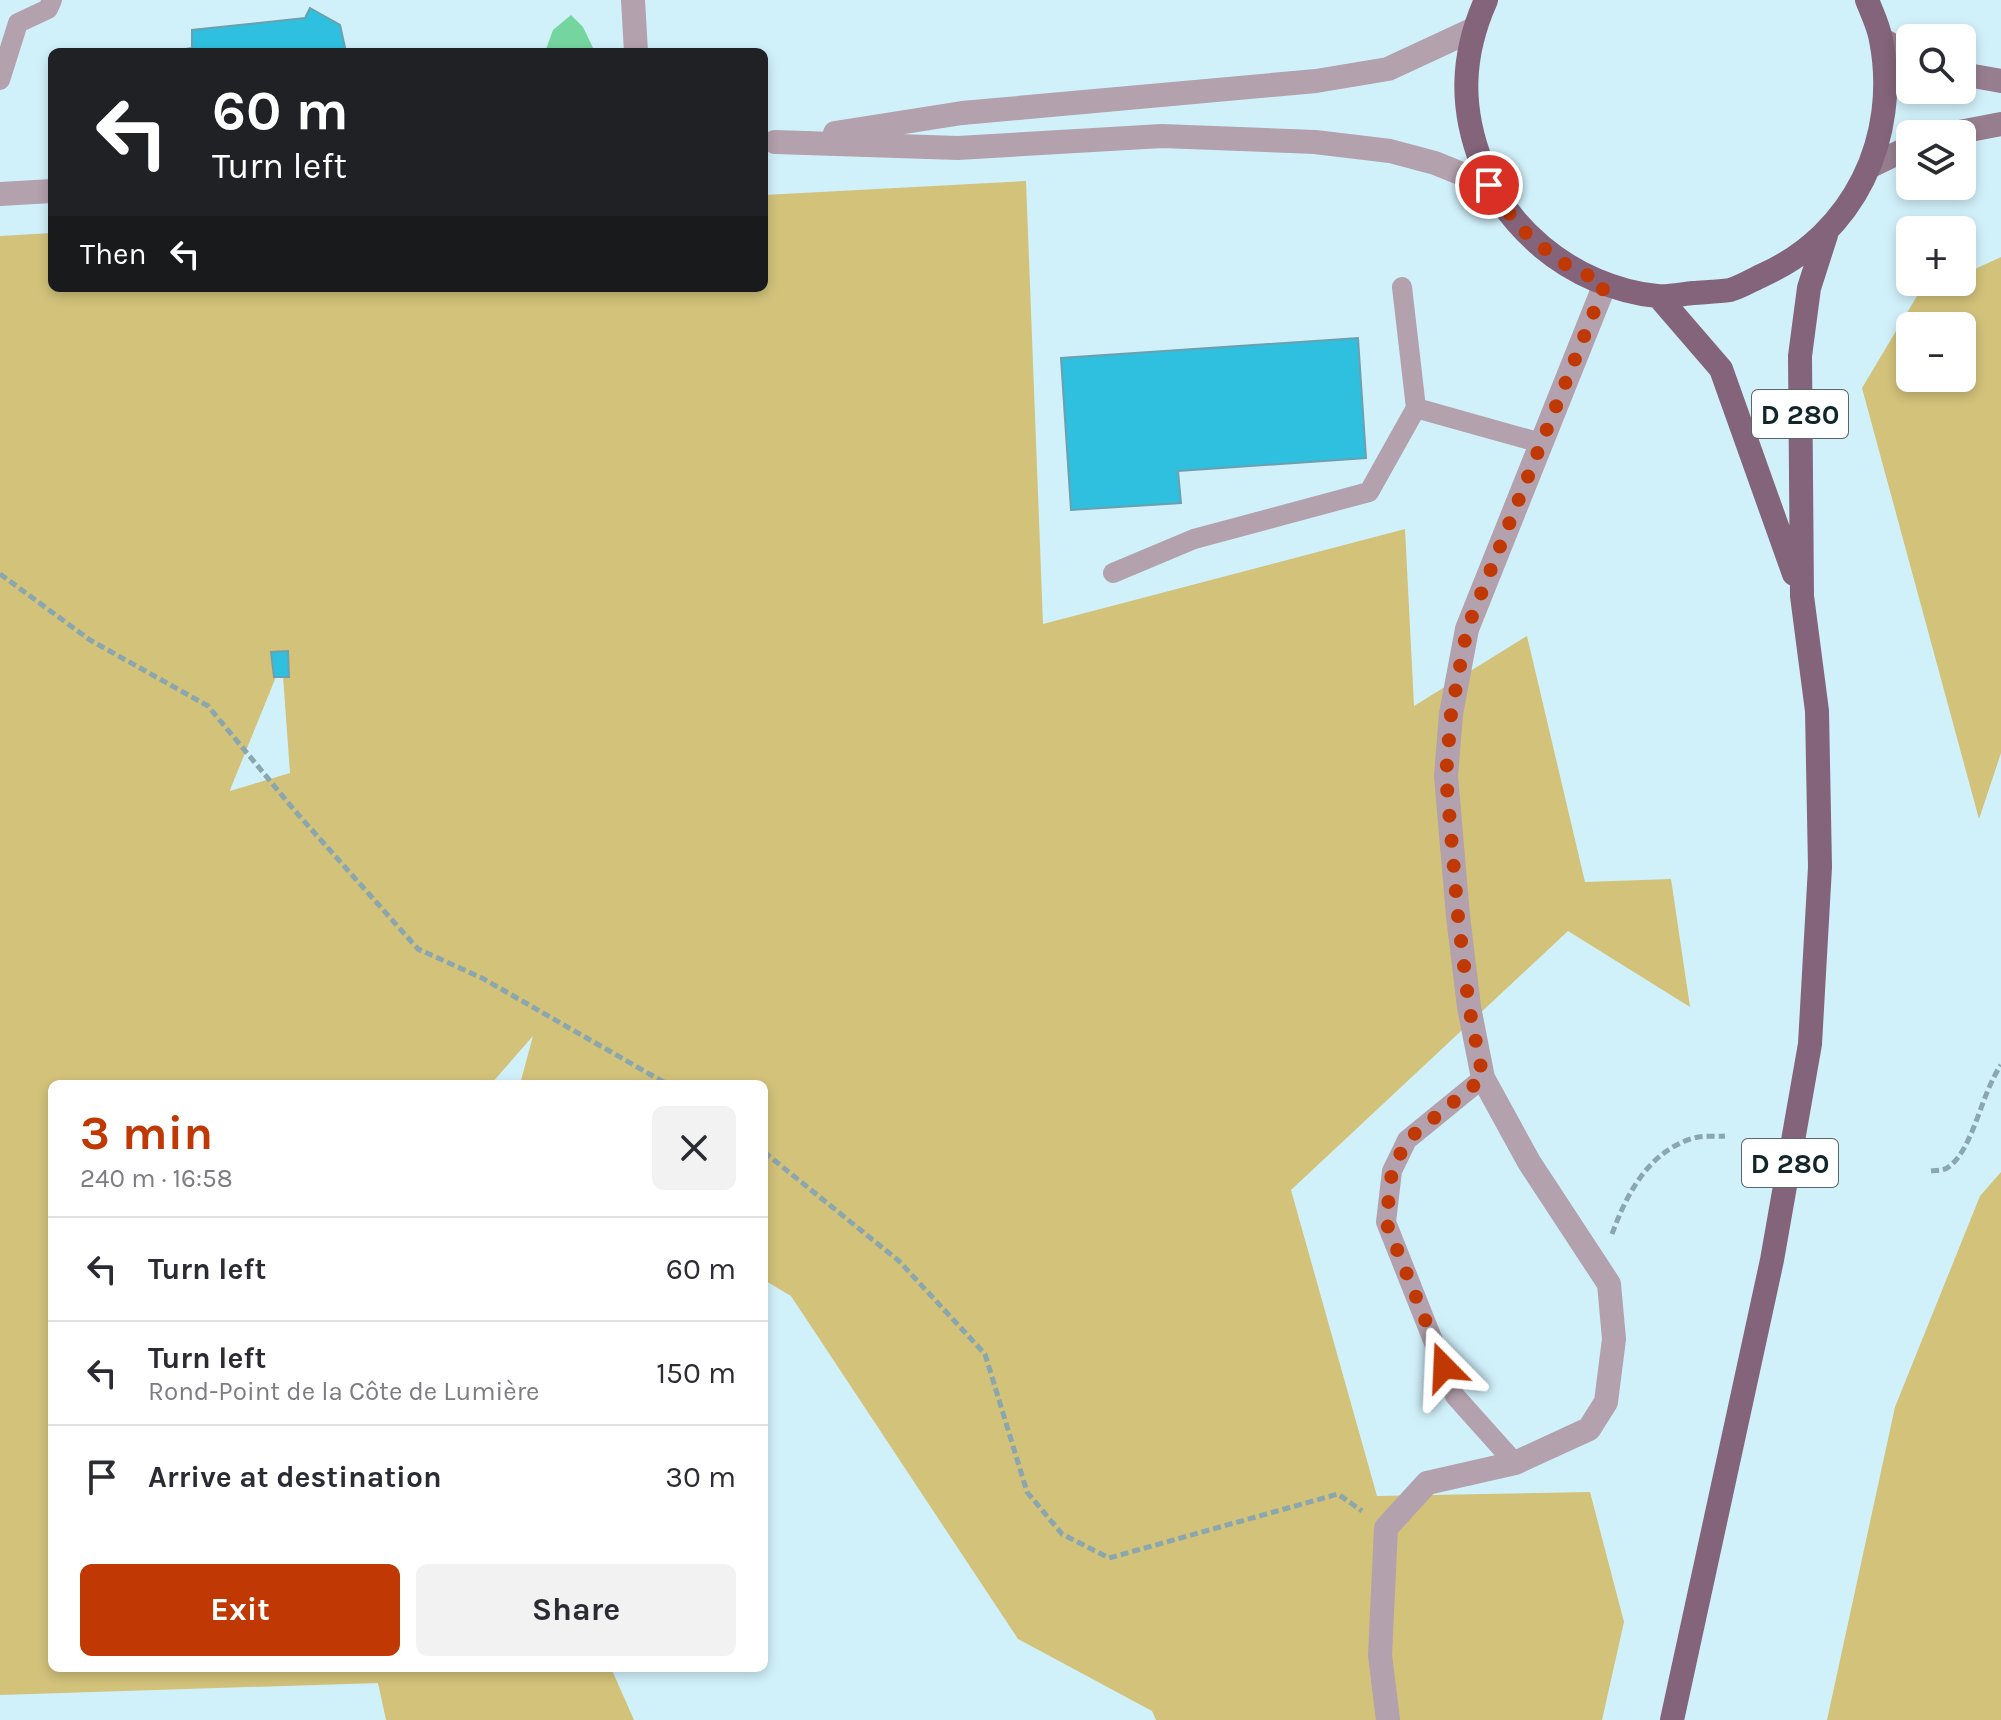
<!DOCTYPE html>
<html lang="en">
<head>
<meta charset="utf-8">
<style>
  body { margin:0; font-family:Karla,sans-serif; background:#f2f2f3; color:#2b2b33; height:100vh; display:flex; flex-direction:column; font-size:30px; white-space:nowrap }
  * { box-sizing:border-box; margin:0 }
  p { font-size:26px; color:#7c7c81 }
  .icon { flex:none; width:44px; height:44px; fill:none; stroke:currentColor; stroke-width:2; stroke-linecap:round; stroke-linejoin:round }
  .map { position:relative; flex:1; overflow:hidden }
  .drawer { position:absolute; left:48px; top:1080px; width:720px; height:592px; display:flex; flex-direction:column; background:#fff; border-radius:12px; box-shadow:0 4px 12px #0003 }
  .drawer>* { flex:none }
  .top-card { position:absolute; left:48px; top:48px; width:720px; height:244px; border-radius:12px; box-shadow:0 4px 12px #0003; background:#202124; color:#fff; overflow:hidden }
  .fabs { position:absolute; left:1896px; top:24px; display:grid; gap:16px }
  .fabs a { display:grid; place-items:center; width:80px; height:80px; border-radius:12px; background:#fff; box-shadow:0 4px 12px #0003; font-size:40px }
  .pin { position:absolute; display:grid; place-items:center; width:68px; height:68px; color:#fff; margin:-34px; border:4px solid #fff; border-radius:50%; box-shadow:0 2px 8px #0007 }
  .me { position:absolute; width:88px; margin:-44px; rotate:339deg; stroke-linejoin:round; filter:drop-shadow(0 0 6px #0008) }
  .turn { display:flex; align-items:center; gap:28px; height:168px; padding:0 32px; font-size:36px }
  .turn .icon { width:104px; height:104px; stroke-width:2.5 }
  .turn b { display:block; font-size:56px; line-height:68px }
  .then { display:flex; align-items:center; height:76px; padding:0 32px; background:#0003; gap:16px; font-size:30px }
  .round { display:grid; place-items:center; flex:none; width:84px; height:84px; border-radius:12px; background:#f2f2f3 }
  .summary { display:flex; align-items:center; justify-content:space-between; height:136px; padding:0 32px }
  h1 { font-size:48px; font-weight:700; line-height:60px; color:#c03803 }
  .action { display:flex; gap:16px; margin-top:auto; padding:16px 32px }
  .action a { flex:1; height:92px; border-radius:12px; background:#c03803; color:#fff; font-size:32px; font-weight:700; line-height:92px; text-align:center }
  .action a+a { background:#f2f2f3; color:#2b2b33 }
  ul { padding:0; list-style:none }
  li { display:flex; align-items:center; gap:24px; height:104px; padding:0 32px; border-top:2px solid #e1e1e2 }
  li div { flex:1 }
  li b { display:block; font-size:30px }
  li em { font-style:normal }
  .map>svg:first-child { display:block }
</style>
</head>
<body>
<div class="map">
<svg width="2001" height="1720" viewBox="0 0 2001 1720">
  <rect width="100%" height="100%" fill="#d1f1fa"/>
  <path fill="#d2c27a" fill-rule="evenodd" d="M 1026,181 L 1043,624 L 1405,529 L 1414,706 L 1527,636 L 1585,882 L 1671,879 L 1690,1007 L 1568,931 L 1291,1190 L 1377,1496 L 1590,1492 L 1624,1622 L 1602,1720 L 1156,1720 L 1152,1711 L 1018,1639 L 791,1296 L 764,1280 L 764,1084 L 520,1084 L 533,1036 L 491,1084 L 52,1084 L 52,1668 L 611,1668 L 634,1720 L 386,1720 L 378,1683 L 0,1695 L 0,236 L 52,233 L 52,288 L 764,288 L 764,195 ZM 282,662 L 290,773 L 230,791 L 230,790 Z
    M 2001,257 L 2001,753 L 1979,819 L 1862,388 L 1917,296 L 1948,282 L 1962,282 L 1962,275 ZM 1962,326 L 1962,378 L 1910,378 L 1910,326 Z
    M 2001,1172 L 2001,1720 L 1827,1720 L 1895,1407 L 1980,1196 Z"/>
  <path fill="#74d69e" d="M 571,15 L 583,27 L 595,52 L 545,52 L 553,30 Z"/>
  <path fill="#2fbfdf" stroke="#6ca0af" stroke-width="2" d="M 310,8 L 340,25 L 346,52 L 186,52 L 185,49 L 192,48 L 192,30 L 305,18 Z
    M 1358,338 L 1366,458 L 1178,471 L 1181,503 L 1071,510 L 1061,358 Z
    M 288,651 L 289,677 L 274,677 L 271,652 Z"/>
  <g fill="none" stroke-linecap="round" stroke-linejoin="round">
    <path stroke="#8aa6ae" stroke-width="5" stroke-dasharray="8 4" stroke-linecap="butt" d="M 0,574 L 90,640 L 208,706 L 295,811 L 418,949 L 482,978 L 667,1084
      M 764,1152 L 899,1261 L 985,1354 L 1027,1492 L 1062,1534 L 1109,1558 L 1338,1494 L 1362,1511
      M 1931,1171 C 1938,1170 1944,1171 1950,1166 C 1974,1146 1981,1094 2001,1065
      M 1612,1234 C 1627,1193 1649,1151 1694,1138 C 1703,1135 1715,1137 1725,1136"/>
    <path stroke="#b3a1ad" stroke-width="20" d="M 0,80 L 18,23 L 48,9 L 52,0
      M 1402,287 L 1416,408 L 1541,443
      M 1113,573 L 1194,539 L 1369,492 L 1416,408
      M 1483,1078 L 1407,1140 L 1392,1171 L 1386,1222 L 1455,1396 L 1515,1463"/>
    <path stroke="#b3a1ad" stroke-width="24" d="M 633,0 L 636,52
      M 1388,1720 L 1380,1655 L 1386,1528 L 1427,1483 L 1515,1463 L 1589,1429 L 1606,1402 L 1614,1339 L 1609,1284 L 1529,1162 L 1483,1078 L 1469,1007 L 1458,916 L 1446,776 L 1451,714 L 1467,629 L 1605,284"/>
    <path stroke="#b3a1ad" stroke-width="24" d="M 835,133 L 962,113 L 1316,81 L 1388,69 L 1472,30
      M 775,142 L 958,148 L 1162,136 L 1315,142 L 1390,151 L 1435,163 L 1489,185
      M 0,194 L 52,191"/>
    <path stroke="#977e8f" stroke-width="24" d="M 1881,39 L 1910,55
      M 1962,74 L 2001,81
      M 1949,134 L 2001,124
      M 1871,166 L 1910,147"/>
    <path stroke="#83647a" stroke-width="24" d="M 1486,0 C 1461,56 1460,108 1482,164 C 1494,197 1515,224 1542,247 C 1573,273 1615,292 1657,296 C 1668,297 1682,294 1693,293 C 1705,292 1718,292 1730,290 C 1741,287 1752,280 1763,275 C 1854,234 1900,138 1881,40 C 1879,27 1872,13 1867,0
      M 1658,296 L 1721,369 L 1794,574
      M 1672,1720 L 1772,1260 L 1810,1044 L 1820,867 L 1817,711 L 1802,596 L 1800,356 L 1809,288 L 1826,235"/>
  </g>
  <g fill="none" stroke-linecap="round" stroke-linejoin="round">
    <path stroke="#c03803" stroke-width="14" stroke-dasharray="0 25.2" d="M 1444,1367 L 1386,1222 L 1392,1171 L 1407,1140 L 1483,1078 L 1469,1007 L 1458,916 L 1446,776 L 1451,714 L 1467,629 L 1605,284 L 1559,261 L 1519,227 L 1489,185"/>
  </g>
  <g text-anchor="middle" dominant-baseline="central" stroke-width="8" stroke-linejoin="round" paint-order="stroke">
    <g fill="#fff" stroke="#58676b" stroke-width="2">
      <rect x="1752" y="390" width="96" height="48" rx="6"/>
      <rect x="1742" y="1139" width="96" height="48" rx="6"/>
    </g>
    <g font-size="28" font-weight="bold" fill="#10262b">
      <text x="1800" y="414">D 280</text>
      <text x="1790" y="1163">D 280</text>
    </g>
  </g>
</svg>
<div class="fabs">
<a><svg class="icon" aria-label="search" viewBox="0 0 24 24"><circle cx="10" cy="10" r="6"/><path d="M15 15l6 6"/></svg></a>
<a><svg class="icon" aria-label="layers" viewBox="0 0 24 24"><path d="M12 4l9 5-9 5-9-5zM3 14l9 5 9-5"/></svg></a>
<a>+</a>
<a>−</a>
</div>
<div class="pin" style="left:1489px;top:185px;background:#d93025"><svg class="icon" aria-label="arrive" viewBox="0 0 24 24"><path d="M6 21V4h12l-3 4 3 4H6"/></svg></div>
<svg class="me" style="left:1444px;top:1367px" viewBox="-20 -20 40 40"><path d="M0-17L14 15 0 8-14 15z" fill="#c03803" stroke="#fff" stroke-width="4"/></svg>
<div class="top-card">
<div class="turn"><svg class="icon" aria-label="left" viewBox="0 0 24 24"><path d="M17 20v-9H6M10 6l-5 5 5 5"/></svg><div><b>60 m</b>Turn left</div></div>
<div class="then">Then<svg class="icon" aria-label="left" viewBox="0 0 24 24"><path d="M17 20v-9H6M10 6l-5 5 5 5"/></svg></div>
</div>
<section class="drawer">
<div class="summary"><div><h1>3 min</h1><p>240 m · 16:58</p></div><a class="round"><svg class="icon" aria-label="close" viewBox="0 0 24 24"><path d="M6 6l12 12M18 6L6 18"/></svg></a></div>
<ul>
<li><svg class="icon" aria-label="left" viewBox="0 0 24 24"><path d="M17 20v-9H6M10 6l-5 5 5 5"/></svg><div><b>Turn left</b></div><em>60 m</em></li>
<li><svg class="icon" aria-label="left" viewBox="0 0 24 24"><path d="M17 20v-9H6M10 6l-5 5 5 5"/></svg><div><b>Turn left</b><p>Rond-Point de la Côte de Lumière</p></div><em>150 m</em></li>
<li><svg class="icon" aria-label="arrive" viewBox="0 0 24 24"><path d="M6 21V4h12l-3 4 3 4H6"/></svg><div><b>Arrive at destination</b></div><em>30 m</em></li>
</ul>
<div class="action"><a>Exit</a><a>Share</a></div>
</section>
</div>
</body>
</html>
